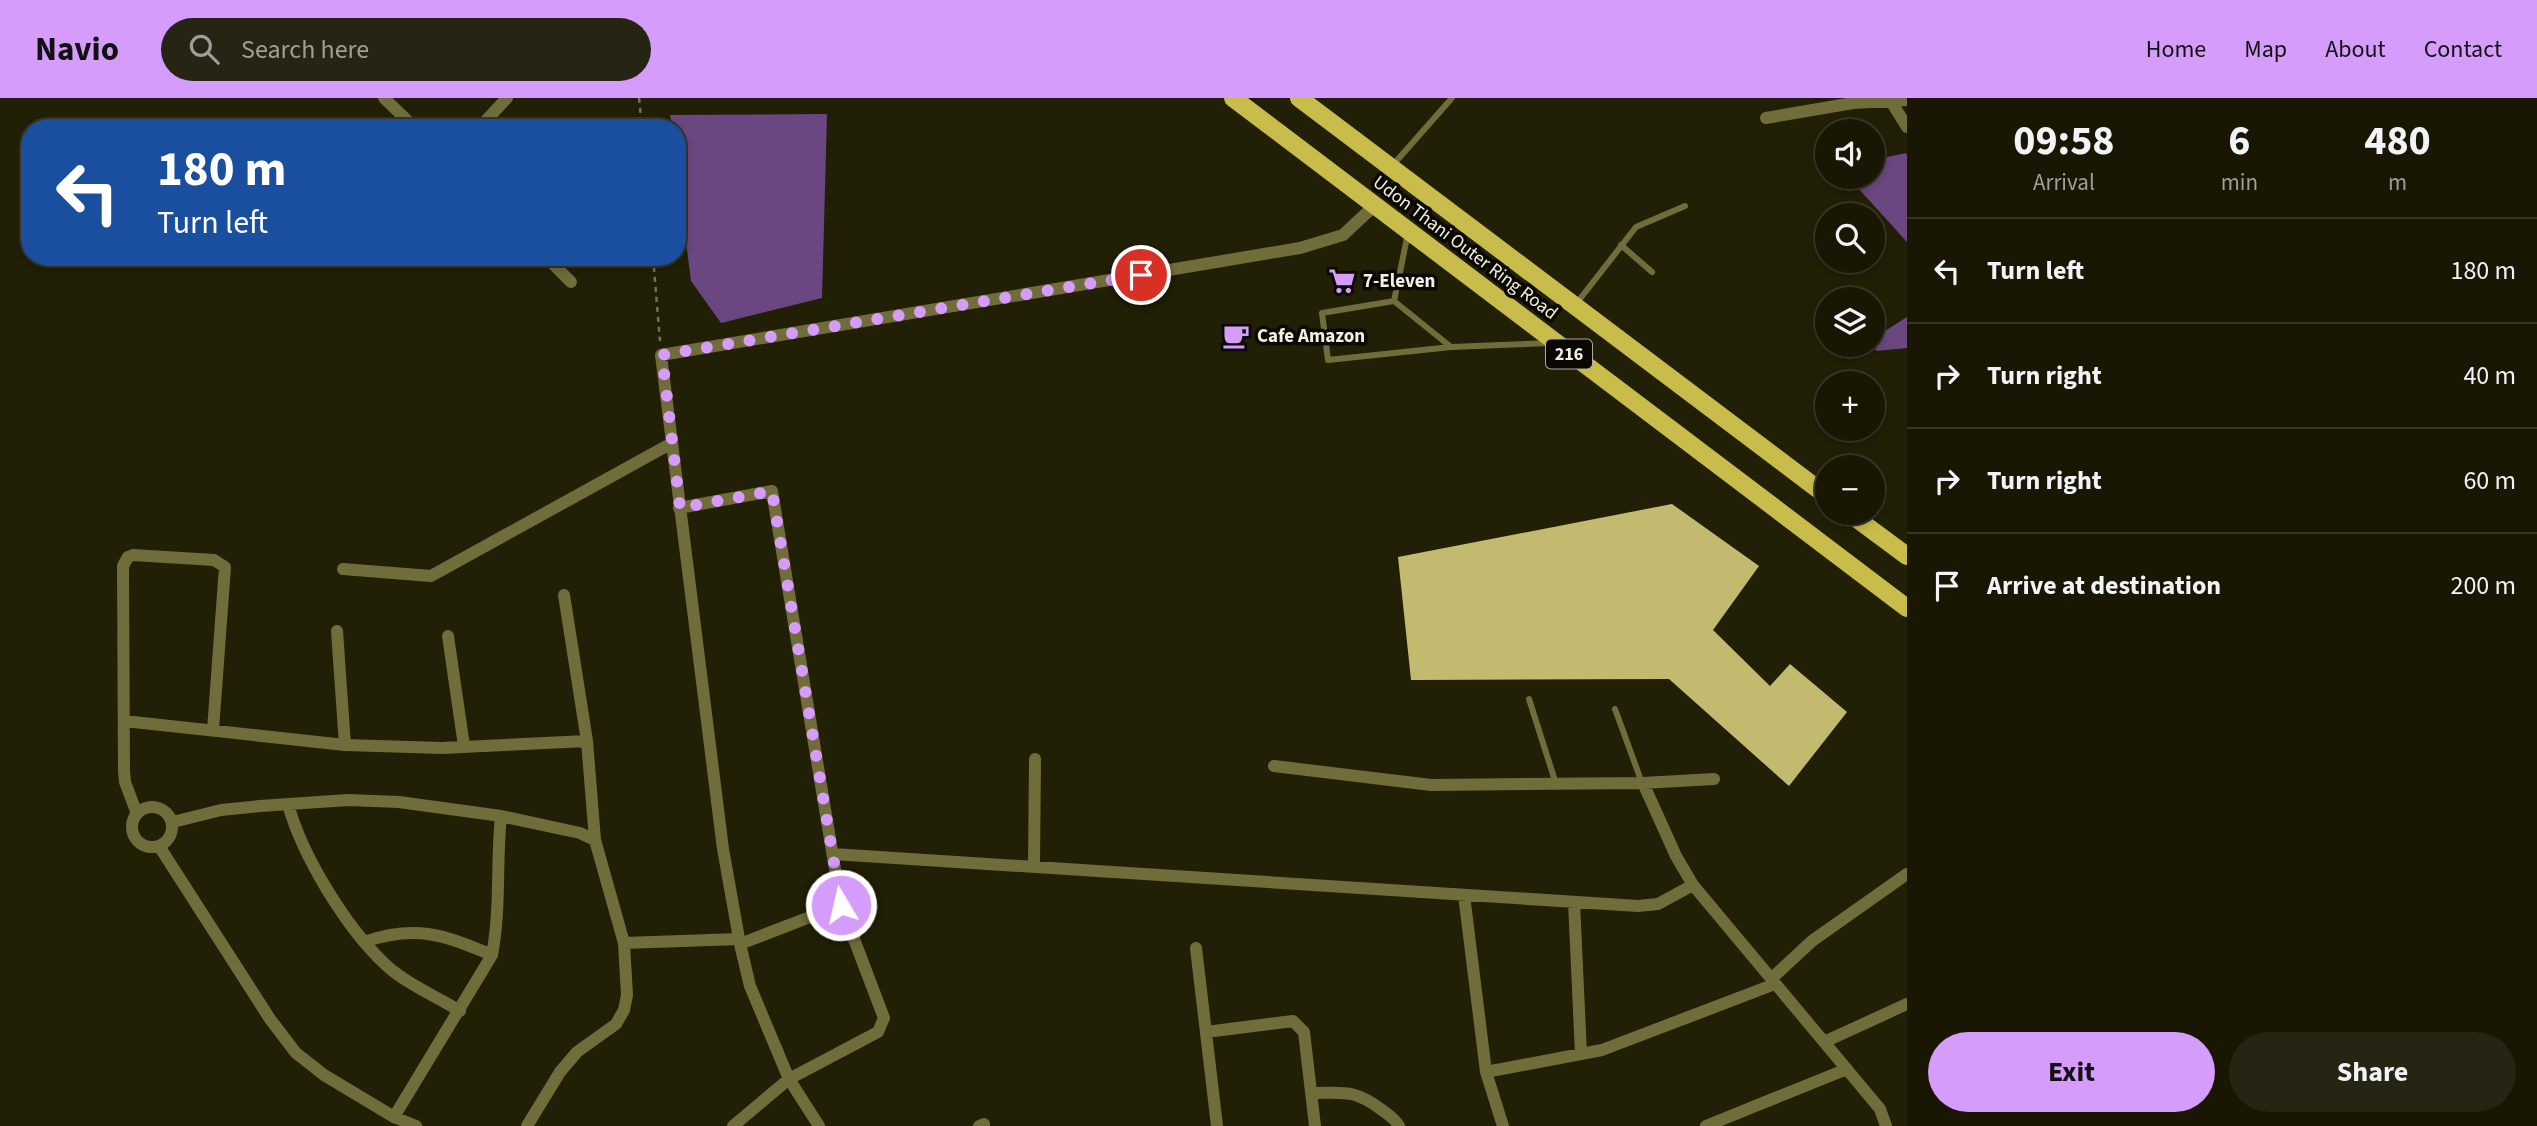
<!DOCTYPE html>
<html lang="en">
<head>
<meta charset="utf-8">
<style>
  body { margin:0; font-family:"Source Sans 3",sans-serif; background:#262413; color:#f1f3f6; height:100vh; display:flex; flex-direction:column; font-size:26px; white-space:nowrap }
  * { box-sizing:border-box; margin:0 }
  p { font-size:23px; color:#9f9f9a }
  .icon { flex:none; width:38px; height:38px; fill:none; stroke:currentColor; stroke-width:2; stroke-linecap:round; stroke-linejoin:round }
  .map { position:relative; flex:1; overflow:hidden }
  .sheet { display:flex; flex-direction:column; background:#191704; width:630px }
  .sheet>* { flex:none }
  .banner { position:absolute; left:21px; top:21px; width:665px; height:147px; border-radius:28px; box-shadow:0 4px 10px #0003,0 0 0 2px #373626; background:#1a4fa0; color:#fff; overflow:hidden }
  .buttons { position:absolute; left:1815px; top:21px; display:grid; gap:14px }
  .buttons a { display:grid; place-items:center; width:70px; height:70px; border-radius:50%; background:#191704; box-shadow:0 4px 10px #0003,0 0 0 2px #373626; font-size:35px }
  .pin { position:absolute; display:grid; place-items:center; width:60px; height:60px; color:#fff; margin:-30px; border:4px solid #fff; border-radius:50%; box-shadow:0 2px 7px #0007 }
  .me { position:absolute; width:77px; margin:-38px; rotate:351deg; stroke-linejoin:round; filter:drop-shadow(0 0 5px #0008) }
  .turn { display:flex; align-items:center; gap:24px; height:147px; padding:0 21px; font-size:32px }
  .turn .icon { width:91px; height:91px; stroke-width:2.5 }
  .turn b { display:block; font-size:49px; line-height:60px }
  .eta { display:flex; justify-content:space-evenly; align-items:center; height:119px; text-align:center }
  .eta b { font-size:42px; font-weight:700; line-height:49px }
  .primary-button { display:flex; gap:14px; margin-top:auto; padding:14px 21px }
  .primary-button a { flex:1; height:80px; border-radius:42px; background:#d59cfb; color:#111; font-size:28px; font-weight:700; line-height:80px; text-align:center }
  .primary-button a+a { background:#262413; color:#f1f3f6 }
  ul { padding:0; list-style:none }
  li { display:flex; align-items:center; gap:21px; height:105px; padding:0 21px; border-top:2px solid #373626 }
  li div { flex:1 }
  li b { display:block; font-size:26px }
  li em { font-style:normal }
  header { display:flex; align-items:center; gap:42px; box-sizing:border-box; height:98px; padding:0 35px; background:#d59cfb; color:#111 }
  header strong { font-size:33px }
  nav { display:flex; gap:38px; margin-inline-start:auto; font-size:24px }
  .search { width:490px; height:63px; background:#262413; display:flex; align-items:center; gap:18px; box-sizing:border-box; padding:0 24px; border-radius:38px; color:#9f9f9a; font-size:26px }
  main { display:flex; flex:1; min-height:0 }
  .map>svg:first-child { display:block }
</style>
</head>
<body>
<header>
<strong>Navio</strong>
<div class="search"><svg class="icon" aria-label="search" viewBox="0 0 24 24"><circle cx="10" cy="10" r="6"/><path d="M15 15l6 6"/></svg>Search here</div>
<nav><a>Home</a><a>Map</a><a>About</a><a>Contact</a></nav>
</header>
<main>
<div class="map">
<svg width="1907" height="1028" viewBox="0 0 1907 1028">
  <rect width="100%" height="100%" fill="#211f05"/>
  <path fill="#6a4780" d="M 827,16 L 822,200 L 721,225 L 691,183 L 677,73 L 677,30 L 672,30 L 670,17 Z
    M 1906,55 L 1907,57 L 1907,144 L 1848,79 L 1872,79 L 1873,62 Z
    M 1907,219 L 1907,250 L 1876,253 L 1874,240 Z"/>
  <path fill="#c2bb6f" d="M 1672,406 L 1759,468 L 1713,532 L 1770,588 L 1790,566 L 1847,614 L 1789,688 L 1669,581 L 1411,582 L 1398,459 Z"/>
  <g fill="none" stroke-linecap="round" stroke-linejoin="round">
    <path stroke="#74725d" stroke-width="2.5" stroke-dasharray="5 5" stroke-linecap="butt" d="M 639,0 L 642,30
      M 653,159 L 660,243"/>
    <path stroke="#716d3a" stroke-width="6" d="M 1392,68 L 1452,0
      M 1408,135 L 1394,203 L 1451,249 L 1550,245
      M 1621,147 L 1652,174
      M 1394,203 L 1322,215 L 1328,262 L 1451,249
      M 1576,206 L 1636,129 L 1685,108
      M 1529,601 L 1556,686
      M 1615,611 L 1642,685"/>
    <path stroke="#716d3a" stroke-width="12" d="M 384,0 L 415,30
      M 1892,5 L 1907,29
      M 1766,20 L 1853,5 L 1907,2
      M 479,30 L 507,0
      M 546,159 L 571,184
      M 679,410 L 772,393 L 841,807 L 884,920 L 878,934 L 789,981 L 733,1028
      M 343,471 L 431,478 L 672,345
      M 337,533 L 345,647
      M 448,538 L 464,648
      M 124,623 L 345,647 L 442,650 L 587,643
      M 1274,668 L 1431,687 L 1643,685 L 1714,681
      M 1643,685 L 1676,758 L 1693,787 L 1880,1011 L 1886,1028
      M 288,706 C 302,758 347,831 386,867 C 405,885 437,899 460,913
      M132 729a20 20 0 1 1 40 0a20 20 0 1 1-40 0Z
      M 137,716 L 125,684 L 124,673 L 123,468 L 128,459 L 133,457 L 214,462 L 225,469 L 213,632
      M 173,724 L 221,712 L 260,708 L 348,702 L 399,704 L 501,718 L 580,735 L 595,742
      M 159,748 L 270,921 L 296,955 L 324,977 L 394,1019 L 416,1028
      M 833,756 L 1638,808 L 1658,806 L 1693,787
      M 1034,768 L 1035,661
      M 1464,797 L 1486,974 L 1503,1028
      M 1574,804 L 1581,956
      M 364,844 C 416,826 444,837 492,857
      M 624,845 L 739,841
      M 740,846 L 841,807
      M 1196,850 L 1217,1028
      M 1771,881 L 1812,843 L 1907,776
      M 1206,934 L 1293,923 L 1304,934 L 1315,1028
      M 1824,944 L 1907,906
      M 1486,974 L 1602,952 L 1775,886
      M 1311,995 C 1345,995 1354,991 1382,1012 C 1389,1017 1395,1021 1399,1028
      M 394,1019 L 492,857 C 501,811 496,765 501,718
      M 527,1028 L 560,974 L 577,954 L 616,926 L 624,912 L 627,897 L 624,845 L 595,742 L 587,643 L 564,497
      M 819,1028 L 789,981 L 750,888 L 740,846 L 723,751 L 661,257 L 1300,150 L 1343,137 L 1375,107
      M 979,1028 L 984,1026
      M 1706,1028 L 1847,971"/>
    <path stroke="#c8bd4a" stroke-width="18" d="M 1233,0 L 1907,510
      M 1299,0 L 1827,398
      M 1849,415 L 1907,458"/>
  </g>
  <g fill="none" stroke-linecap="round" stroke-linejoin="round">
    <path stroke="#d59cfb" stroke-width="12" stroke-dasharray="0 21.6" d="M 841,807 L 772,393 L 680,410 L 662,257 L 1141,177"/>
  </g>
  <defs>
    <g id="supermarket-bare" transform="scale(2.1)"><path d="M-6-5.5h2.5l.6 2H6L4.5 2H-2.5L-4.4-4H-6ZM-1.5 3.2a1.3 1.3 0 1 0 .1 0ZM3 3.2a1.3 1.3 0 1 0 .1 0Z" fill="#d59cfb" stroke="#090802" stroke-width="2.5" paint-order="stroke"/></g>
    <g id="cafe-bare" transform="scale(2.1)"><path d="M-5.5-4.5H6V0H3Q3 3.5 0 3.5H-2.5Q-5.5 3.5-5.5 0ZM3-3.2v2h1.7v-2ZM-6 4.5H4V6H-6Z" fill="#d59cfb" stroke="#090802" stroke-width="2.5" paint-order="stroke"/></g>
  </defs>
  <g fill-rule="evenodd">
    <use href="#supermarket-bare" x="1342" y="183"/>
    <use href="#cafe-bare" x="1236" y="238"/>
  </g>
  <g text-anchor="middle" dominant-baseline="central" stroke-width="7" stroke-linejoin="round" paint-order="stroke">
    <rect fill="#090802" stroke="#abaa9e" stroke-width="2" x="1546" y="241.5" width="46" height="29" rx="5"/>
    <g font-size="18" font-weight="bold" fill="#f1f0e1">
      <text x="1569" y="256">216</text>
    </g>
    <g font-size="19" fill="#f1f0e1" stroke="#090802">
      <text transform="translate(1465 150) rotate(37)">Udon Thani Outer Ring Road</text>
    </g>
    <g font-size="19" font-weight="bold" fill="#f1f0e1" stroke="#090802" text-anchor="start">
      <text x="1363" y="183">7-Eleven</text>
      <text x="1257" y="238">Cafe Amazon</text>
    </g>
  </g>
</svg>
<div class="buttons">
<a><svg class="icon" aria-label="sound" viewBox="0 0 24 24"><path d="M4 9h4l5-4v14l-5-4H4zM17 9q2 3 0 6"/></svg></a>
<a><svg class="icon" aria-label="search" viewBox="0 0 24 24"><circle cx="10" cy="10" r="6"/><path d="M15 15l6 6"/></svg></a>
<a><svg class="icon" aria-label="layers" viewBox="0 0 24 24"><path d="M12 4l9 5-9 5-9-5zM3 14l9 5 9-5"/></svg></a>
<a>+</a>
<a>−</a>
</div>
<div class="pin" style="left:1141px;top:177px;background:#d93025"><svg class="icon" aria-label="arrive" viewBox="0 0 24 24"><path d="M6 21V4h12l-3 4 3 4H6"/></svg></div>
<svg class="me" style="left:841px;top:807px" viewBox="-20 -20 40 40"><circle r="17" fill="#d59cfb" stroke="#fff" stroke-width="3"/><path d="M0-11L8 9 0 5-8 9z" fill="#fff"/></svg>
<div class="banner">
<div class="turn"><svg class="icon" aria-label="left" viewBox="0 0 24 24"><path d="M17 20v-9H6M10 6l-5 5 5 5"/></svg><div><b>180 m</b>Turn left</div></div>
</div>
</div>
<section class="sheet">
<div class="eta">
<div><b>09:58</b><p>Arrival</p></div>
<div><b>6</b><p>min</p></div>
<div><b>480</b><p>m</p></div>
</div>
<ul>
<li><svg class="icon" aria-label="left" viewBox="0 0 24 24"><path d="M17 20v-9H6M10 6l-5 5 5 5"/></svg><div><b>Turn left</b></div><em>180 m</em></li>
<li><svg class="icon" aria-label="right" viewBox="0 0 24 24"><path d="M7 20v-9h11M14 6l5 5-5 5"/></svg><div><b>Turn right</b></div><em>40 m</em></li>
<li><svg class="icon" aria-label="right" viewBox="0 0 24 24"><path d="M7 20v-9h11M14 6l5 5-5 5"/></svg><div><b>Turn right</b></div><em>60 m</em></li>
<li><svg class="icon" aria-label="arrive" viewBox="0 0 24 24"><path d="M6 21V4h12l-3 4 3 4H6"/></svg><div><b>Arrive at destination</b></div><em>200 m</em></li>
</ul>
<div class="primary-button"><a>Exit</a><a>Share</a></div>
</section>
</main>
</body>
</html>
